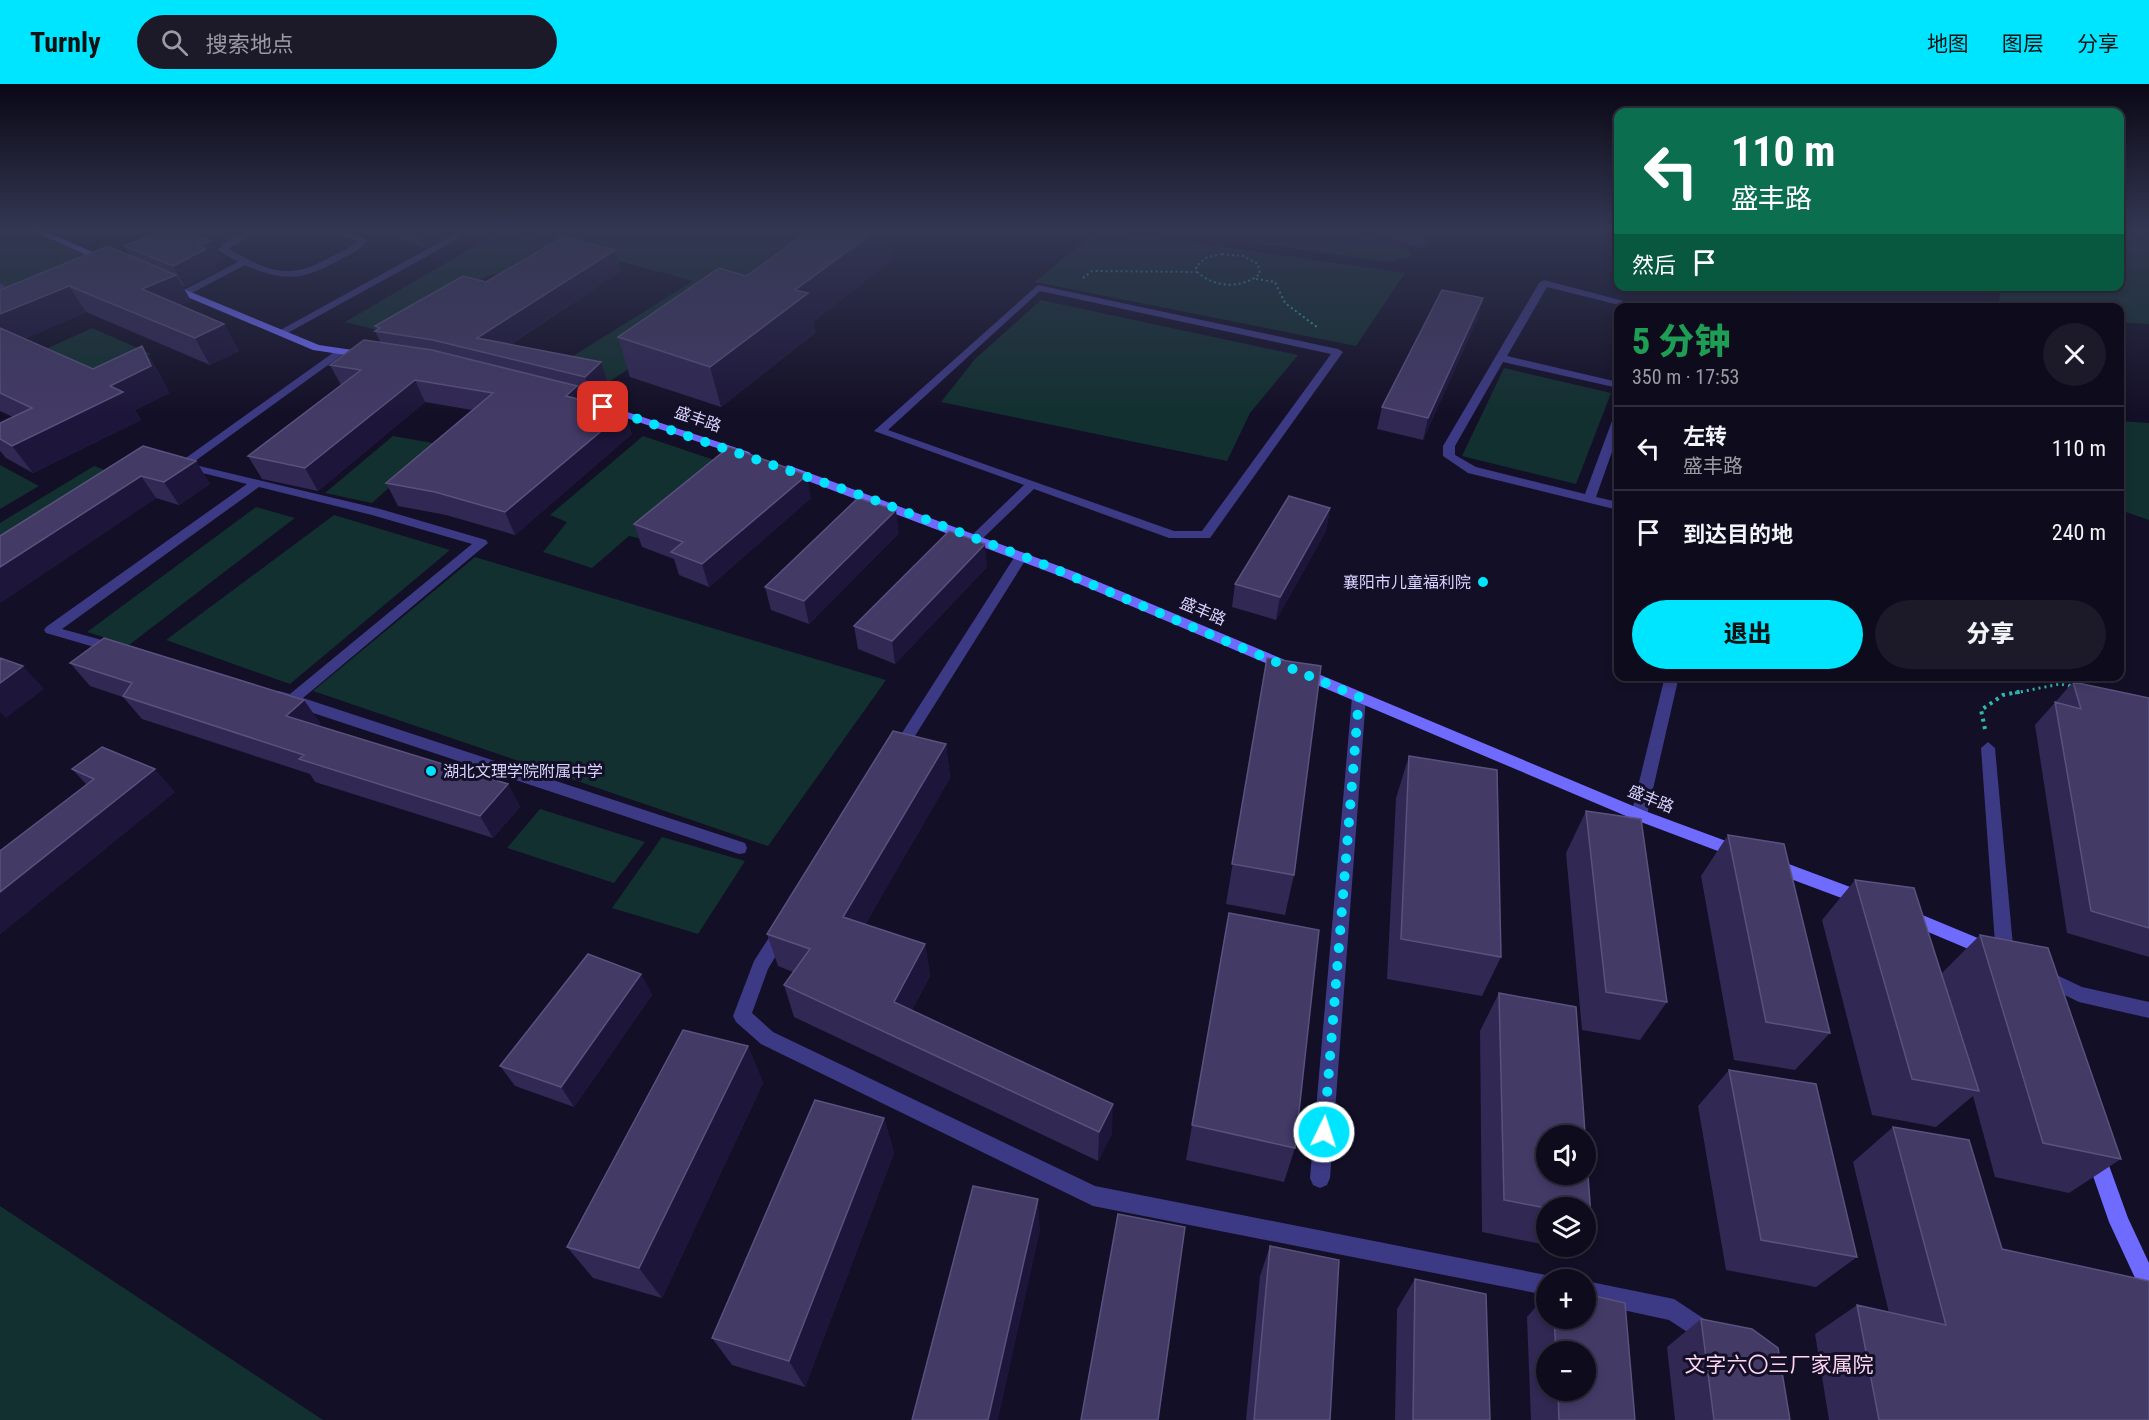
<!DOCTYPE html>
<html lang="zh">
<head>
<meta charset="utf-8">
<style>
  body { margin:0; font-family:"Roboto Condensed","Noto Sans SC",sans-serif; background:#1c1929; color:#f1f3f6; height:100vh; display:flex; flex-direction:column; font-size:22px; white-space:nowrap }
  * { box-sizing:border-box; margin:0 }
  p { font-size:20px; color:#9b9ba3 }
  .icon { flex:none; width:33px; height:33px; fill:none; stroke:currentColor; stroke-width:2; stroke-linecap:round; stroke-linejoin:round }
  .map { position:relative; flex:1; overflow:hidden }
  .details { position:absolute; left:1614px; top:219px; width:510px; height:378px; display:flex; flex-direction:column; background:#0e0b1c; border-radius:12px; box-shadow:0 3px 9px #0003,0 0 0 2px #2e2b3b }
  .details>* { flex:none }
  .top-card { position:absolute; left:1614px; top:24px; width:510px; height:183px; border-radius:12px; box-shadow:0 3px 9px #0003,0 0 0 2px #2e2b3b; background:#0b6e4f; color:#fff; overflow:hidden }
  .controls { position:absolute; left:1536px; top:1041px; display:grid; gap:12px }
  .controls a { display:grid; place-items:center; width:60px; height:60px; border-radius:50%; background:#0e0b1c; box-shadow:0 3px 9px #0003,0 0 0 2px #2e2b3b; font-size:30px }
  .pin { position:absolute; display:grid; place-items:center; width:51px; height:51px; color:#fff; margin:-26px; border-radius:12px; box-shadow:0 3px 9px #0006 }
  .me { position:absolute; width:66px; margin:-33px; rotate:4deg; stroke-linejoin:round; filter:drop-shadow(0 0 4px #0008) }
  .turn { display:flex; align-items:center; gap:21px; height:126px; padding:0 18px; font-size:27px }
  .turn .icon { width:78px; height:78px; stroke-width:2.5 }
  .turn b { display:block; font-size:42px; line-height:51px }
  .then { display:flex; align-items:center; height:57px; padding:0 18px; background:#0003; gap:12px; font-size:22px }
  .round { display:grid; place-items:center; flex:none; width:63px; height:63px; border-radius:32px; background:#1c1929 }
  .summary { display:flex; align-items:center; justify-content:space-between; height:102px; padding:0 18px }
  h1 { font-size:36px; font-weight:800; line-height:45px; color:#1e9e55 }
  .primary-button { display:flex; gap:12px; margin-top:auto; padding:12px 18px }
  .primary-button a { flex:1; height:69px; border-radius:36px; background:#00e5ff; color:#111; font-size:24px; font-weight:800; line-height:69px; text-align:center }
  .primary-button a+a { background:#1c1929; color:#f1f3f6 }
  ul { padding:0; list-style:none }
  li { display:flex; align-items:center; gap:18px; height:84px; padding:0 18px; border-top:2px solid #2e2b3b }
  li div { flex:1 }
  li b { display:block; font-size:22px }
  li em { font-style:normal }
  header { display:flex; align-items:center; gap:36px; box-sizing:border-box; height:84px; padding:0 30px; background:#00e5ff; color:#111 }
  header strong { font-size:28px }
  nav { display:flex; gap:33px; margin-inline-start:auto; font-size:21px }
  .search { width:420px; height:54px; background:#1c1929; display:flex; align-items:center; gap:15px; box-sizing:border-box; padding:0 21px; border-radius:33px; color:#9b9ba3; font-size:22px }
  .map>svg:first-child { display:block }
</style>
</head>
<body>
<header>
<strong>Turnly</strong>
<div class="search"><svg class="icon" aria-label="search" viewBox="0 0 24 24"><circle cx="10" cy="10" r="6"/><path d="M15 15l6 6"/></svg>搜索地点</div>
<nav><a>地图</a><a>图层</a><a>分享</a></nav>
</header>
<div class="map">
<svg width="2149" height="1336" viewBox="0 0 2149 1336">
  <rect width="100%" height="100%" fill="#130f26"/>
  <path fill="#12302f" d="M 0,144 L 30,144 L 127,185 L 0,237 Z
    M 506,144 L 558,160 L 583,144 L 842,144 L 604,301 L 557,282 L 693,197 L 578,166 L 487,192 L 393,250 L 345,238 Z
    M 1147,144 L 1347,144 L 1407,164 L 1412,172 L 1390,178 Z
    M 2120,144 L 2149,144 L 2149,240 L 2120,238 L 2120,224 L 1998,223 L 2001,203 L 2120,202 Z
    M 1098,145 L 1405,189 L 1356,262 L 1035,198 Z
    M 1041,216 L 1298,271 L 1250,329 L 1227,377 L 941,318 L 975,275 Z
    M 92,244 L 151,270 L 96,296 L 37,269 Z
    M 1504,284 L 1611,309 L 1576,400 L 1462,372 Z
    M 2120,337 L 2149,339 L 2149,436 L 2120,426 Z
    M 393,352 L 438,360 L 372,419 L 325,409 Z
    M 643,352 L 729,381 L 642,455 L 629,452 L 592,484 L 543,468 L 567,438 L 550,431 Z
    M 0,381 L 39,402 L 0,425 Z
    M 94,382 L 135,397 L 0,482 L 0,439 Z
    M 256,423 L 295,434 L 129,561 L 87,548 Z
    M 334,431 L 450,466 L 290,600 L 166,556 Z
    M 475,473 L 886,596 L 768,762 L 313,607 Z
    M 540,725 L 645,758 L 614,799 L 507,764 Z
    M 662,753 L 745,777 L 698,850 L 612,824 Z
    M 0,1122 L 323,1336 L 0,1336 Z"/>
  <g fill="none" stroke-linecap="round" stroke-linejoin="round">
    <path stroke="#2fb8b0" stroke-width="2" stroke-dasharray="2 3" stroke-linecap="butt" d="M 1222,170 L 1243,172 L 1258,180 L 1260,190 C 1241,205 1215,204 1197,188 L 1196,183 L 1205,174 Z
      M 1083,194 L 1092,187 L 1197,188
      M 1256,195 L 1275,198 L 1285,219 L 1317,243"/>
    <path stroke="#2fb8b0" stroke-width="3" stroke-dasharray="2 4" stroke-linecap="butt" d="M 2070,602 L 2075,592
      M 2015,609 L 2060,600 L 2074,603"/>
    <path stroke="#2fb8b0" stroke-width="4" stroke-dasharray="3 4.5" stroke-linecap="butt" d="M 1985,645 L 1981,626 L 2003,611 L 2023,607"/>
    <path fill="#3d3a85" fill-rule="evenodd" d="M 251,144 L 263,144 L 229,165 C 268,187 287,197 329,174 C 338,169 350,165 357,157 L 324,144 L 338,144 L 368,156 C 360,166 351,170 341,175 C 304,196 285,199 245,181 L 188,211 L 182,211 L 182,207 L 238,178 L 218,166 L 226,157 Z
      M 453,144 L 463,144 L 460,154 L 284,251 L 275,249 L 453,151 Z
      M 1544,196 L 1650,224 L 1631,224 L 1547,203 L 1507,272 L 1618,298 L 1618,304 L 1503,278 L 1455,362 L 1455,371 L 1476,383 L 1585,410 L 1612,337 L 1618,334 L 1618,351 L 1596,413 L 1618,418 L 1618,426 L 1468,389 L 1443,372 L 1443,362 L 1539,199 Z
      M 0,199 L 5,202 L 3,205 L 0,206 Z
      M 1038,201 L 1338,265 L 1343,268 L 1210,454 L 1169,454 L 1034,405 L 980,457 L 972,457 L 972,451 L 1024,401 L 874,347 ZM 1040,207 L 1331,270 L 1202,447 L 1174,447 L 888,346 Z
      M 337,266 L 346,268 L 191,380 L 380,425 L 486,456 L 488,459 L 303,614 L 745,759 L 747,764 L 745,769 L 739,770 L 274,616 L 272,612 L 274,608 L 279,607 L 290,610 L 472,460 L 372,431 L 259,403 L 62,545 L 120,561 L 122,564 L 120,567 L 115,569 L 46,549 L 44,546 L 46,543 L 247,400 L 178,383 L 176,381 Z
      M 1665,592 L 1679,592 L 1647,731 L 1645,735 L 1633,735 L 1631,731 Z
      M 1359,608 L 1366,613 L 1330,1094 L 1327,1101 L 1320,1104 L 1313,1101 L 1310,1094 L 1352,613 Z
      M 1988,658 L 1995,664 L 2014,873 L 2011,878 L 2005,880 L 1999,878 L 1996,873 L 1981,664 Z"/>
    <path fill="#3d3a85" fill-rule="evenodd" d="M 1022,468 L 1028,472 L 903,671 L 893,671 L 891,667 L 893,663 L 1017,469 Z
      M 783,839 L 789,841 L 791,846 L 768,885 L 752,929 L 773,948 L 1095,1102 L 1546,1191 L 1554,1196 L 1546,1196 L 1546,1211 L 1093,1122 L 761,960 L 736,938 L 733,932 L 754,877 L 777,841 Z
      M 2044,885 L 2082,903 L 2149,918 L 2149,934 L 2079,918 L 2038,898 L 2035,893 L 2038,888 Z
      M 1586,1197 L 1674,1215 L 1718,1244 L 1721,1252 L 1718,1260 L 1710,1263 L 1669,1236 L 1586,1218 Z"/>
    <path fill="#6f6bff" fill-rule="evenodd" d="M 26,144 L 38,144 L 113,177 L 105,179 Z
      M 169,199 L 319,261 L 366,268 L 371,271 L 366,274 L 313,266 L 166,204 L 166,200 Z
      M 606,321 L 749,368 L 751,370 L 745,373 L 741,372 L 602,326 L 602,322 Z
      M 788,381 L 1075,488 L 1645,727 L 1745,764 L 1747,769 L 1745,774 L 1739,775 L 1633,735 L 1065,494 L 784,388 L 782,385 Z
      M 1773,774 L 1869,810 L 1871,815 L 1869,820 L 1863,822 L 1767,786 L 1765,781 L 1767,776 Z
      M 1908,825 L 1997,862 L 2000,867 L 1997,872 L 1991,874 L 1985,872 L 1902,837 L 1900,832 L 1902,827 Z
      M 2095,1060 L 2102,1062 L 2128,1134 L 2149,1179 L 2149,1212 L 2142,1209 L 2109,1138 L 2085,1069 L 2088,1062 Z"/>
  </g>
  <path fill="#312854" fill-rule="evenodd" d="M 364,144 L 451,144 L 451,150 L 425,164 Z
    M 540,144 L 578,144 L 568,151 Z
    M 814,144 L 889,144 L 892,176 L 813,238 L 815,249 L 721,323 L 630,293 L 618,253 L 746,192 Z
    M 1359,144 L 1450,144 L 1424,165 Z
    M 211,157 L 222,177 L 215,181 L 218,186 L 185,203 L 182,201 L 191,217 L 180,221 L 224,240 L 239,267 L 210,281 L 86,228 L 24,255 L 93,285 L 142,262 L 159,289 L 169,309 L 135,326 L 141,336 L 33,389 L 6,374 L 0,367 L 0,339 L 13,333 L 0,327 L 0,206 L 130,171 L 124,162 Z
    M 621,187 L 510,261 L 601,278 L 608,300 L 593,315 L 580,312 L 582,316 L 632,350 L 515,451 L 446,431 L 398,422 L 386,399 L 472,326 L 425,318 L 318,407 L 262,395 L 248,372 L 341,301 L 330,281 L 381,259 L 375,247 L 377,246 L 375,242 L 486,198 Z
    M 1483,214 L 1477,236 L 1423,356 L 1377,345 L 1382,323 Z
    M 143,362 L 196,377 L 210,400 L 179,421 L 156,414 L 0,519 Z
    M 811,414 L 709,503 L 679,491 L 674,475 L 642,463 L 634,440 Z
    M 1330,424 L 1326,447 L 1276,536 L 1232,523 L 1235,500 Z
    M 899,449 L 809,540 L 771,526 L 765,503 Z
    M 987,483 L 895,580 L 858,565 L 854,542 Z
    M 1267,574 L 1294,791 L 1285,831 L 1226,820 Z
    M 70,579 L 304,616 L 320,639 L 317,642 L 508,700 L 520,723 L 493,754 L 315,698 L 310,690 L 142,635 L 123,613 L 90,602 Z
    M 2073,598 L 2149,614 L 2149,873 L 2067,849 L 2035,641 Z
    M 946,660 L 950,694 L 865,840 L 925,860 L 930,892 L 912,926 L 1112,1049 L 1098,1077 L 794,933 L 784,901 L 793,888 L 778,882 L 767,850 Z
    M 1409,672 L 1501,873 L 1482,912 L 1387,895 L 1396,714 Z
    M 72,685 L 175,708 L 0,850 L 0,767 L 87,701 Z
    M 1586,727 L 1667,918 L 1640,956 L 1582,946 L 1566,769 Z
    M 1728,751 L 1830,949 L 1795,986 L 1734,976 L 1701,792 Z
    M 1855,796 L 1941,890 L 1980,851 L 2121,1075 L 2069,1109 L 1995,1093 L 1973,1012 L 1936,1043 L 1872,1031 L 1822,836 Z
    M 1229,829 L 1295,1064 L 1284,1098 L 1186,1076 Z
    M 641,890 L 652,911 L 574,1023 L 515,1002 L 500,982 Z
    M 1499,909 L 1591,1133 L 1586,1140 L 1586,1124 L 1546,1124 L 1546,1161 L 1482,1148 L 1480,947 Z
    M 748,962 L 763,999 L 662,1214 L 593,1194 L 567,1163 Z
    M 1729,986 L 1857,1173 L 1816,1203 L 1726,1186 L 1698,1022 Z
    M 884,1034 L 894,1069 L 805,1303 L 732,1281 L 712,1254 Z
    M 1893,1043 L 2002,1165 L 2149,1336 L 1829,1336 L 1815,1250 L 1857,1221 L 1889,1229 L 1853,1078 Z
    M 1270,1162 L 1330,1336 L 1246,1336 L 1260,1192 Z
    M 1554,1162 L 1567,1162 L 1565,1165 Z
    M 1415,1195 L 1490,1336 L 1395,1336 L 1397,1225 Z
    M 1546,1211 L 1546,1234 L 1586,1234 L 1635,1336 L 1531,1336 L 1527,1233 ZM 1546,1268 L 1586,1268 L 1586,1306 L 1546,1306 Z
    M 1701,1235 L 1790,1336 L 1675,1336 L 1667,1263 Z"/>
  <path fill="#1d163a" d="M 417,144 L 451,144 L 451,150 L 425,164 Z
    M 566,144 L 578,144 L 568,151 Z
    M 879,144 L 889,144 L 892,176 L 813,238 L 815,249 L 721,323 L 710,283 L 795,206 Z
    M 1428,144 L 1450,144 L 1424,165 Z
    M 211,157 L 222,177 L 215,181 L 218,186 L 185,203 L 173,182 L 198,162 Z
    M 615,166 L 621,187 L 494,271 L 477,254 Z
    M 176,191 L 191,217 L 158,231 L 142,205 Z
    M 69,202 L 86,228 L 3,264 L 0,260 L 0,230 Z
    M 1483,214 L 1477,236 L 1423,356 L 1428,334 Z
    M 224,240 L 239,267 L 210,281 L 195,254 Z
    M 142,262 L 159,289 L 169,309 L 135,326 L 141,336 L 33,389 L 12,362 L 110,302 Z
    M 601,278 L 608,300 L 593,315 L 585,293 Z
    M 415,296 L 425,318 L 318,407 L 305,384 Z
    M 577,302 L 584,324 L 566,312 Z
    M 625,327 L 632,350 L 515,451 L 505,428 Z
    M 196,377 L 210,400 L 179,421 L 164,398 Z
    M 807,391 L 811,414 L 709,503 L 702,480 Z
    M 141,392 L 156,414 L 0,519 L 0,483 Z
    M 1330,424 L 1326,447 L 1276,536 L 1280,513 Z
    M 896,426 L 899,449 L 809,540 L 804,517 Z
    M 985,460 L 987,483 L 895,580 L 892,557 Z
    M 23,582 L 44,605 L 6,634 L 0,628 L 0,599 Z
    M 304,616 L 320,639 L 302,655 L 286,632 Z
    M 946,660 L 950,694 L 851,866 L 843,833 Z
    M 155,685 L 175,708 L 0,850 L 0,808 Z
    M 508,700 L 520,723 L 493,754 L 480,732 Z
    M 925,860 L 930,892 L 900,949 L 894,918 Z
    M 641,890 L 652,911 L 574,1023 L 561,1003 Z
    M 748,962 L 763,999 L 662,1214 L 639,1184 Z
    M 1113,1020 L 1112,1049 L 1098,1077 L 1099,1048 Z
    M 884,1034 L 894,1069 L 805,1303 L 789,1277 Z
    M 1038,1115 L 1040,1147 L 998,1336 L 988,1336 Z"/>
  <path fill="#433a66" stroke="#5a527e" stroke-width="1.5" fill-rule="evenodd" d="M 167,144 L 179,144 L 211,157 L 198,162 L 206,165 L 173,182 L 124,162 Z
    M 814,144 L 879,144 L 795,206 L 808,209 L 710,283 L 618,253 L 719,184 L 746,192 Z
    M 563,153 L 615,166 L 477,254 L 601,278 L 585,293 L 433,256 L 375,247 L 380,244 L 375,242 L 463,192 L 486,198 Z
    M 108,162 L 176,191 L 142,205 L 224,240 L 195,254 L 69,202 L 0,230 L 0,206 Z
    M 1442,206 L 1483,214 L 1428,334 L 1382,323 Z
    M 0,244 L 93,285 L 142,262 L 151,282 L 110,302 L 123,308 L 12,362 L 0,355 L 0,339 L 32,324 L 0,309 Z
    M 364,256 L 432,266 L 577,302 L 566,312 L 625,327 L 505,428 L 435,408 L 386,399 L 493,309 L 415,296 L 305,384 L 248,372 L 361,286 L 330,281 Z
    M 143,362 L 196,377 L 164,398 L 141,392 L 0,483 L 0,452 Z
    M 729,363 L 807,391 L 702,480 L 671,468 L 683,458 L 634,440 Z
    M 1289,412 L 1330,424 L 1280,513 L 1235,500 Z
    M 858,414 L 896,426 L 804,517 L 765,503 Z
    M 949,447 L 985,460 L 892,557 L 854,542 Z
    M 104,554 L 304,616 L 286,632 L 508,700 L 480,732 L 299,675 L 304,671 L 123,612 L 132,599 L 70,579 Z
    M 0,574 L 23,582 L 0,599 Z
    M 1267,574 L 1321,582 L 1294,791 L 1232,780 Z
    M 2073,598 L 2149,614 L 2149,844 L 2091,827 L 2055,618 L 2081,625 Z
    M 893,647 L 946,660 L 843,833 L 925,860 L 894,918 L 1113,1020 L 1099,1048 L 784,901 L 810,865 L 767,850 Z
    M 102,663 L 155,685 L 0,808 L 0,767 L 94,695 L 72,685 Z
    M 1409,672 L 1497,686 L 1501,873 L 1401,855 Z
    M 1586,727 L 1641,735 L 1667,918 L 1606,908 Z
    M 1728,751 L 1784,760 L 1830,949 L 1766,938 Z
    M 1855,796 L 1914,804 L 1979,1007 L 1912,995 Z
    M 1229,829 L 1319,846 L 1295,1064 L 1192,1041 Z
    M 1980,851 L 2048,864 L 2121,1075 L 2043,1059 Z
    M 588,870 L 641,890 L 561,1003 L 500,982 Z
    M 1499,909 L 1576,923 L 1591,1133 L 1586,1132 L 1586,1124 L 1546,1124 L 1504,1116 ZM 1546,1052 L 1586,1052 L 1586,1090 L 1546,1090 Z
    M 683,946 L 748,962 L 639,1184 L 567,1163 Z
    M 1729,986 L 1816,1000 L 1857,1173 L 1761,1156 Z
    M 815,1016 L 884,1034 L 789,1277 L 712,1254 Z
    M 1893,1043 L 1969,1056 L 2002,1165 L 2149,1197 L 2149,1336 L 1879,1336 L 1857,1221 L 1946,1241 Z
    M 973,1102 L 1038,1115 L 988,1336 L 912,1336 Z
    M 1118,1130 L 1185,1143 L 1158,1336 L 1081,1336 Z
    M 1270,1162 L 1339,1176 L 1330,1336 L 1254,1336 Z
    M 1415,1195 L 1486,1210 L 1490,1336 L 1413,1336 Z
    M 1586,1210 L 1625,1219 L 1635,1336 L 1559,1336 L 1558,1306 L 1586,1306 L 1586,1268 L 1556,1268 L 1554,1234 L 1586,1234 Z
    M 1701,1235 L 1752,1245 L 1778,1264 L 1790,1336 L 1714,1336 Z"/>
  <linearGradient id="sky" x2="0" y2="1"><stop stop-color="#0a0815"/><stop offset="0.44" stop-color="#333752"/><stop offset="1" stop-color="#333752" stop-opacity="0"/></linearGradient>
  <rect width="2149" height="331" fill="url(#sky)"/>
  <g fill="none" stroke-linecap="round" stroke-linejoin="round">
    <path stroke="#00e5ff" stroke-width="10" stroke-dasharray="0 18" d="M 603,323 L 869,414 L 1038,478 L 1359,613 L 1324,1048"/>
  </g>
  <g fill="#00e5ff" stroke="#130f26" stroke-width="2">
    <circle cx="1483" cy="498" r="6"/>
    <circle cx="431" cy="687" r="6"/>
  </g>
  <g text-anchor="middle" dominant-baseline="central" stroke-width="6" stroke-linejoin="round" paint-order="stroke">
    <g font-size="16" fill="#d9d4ff" stroke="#130f26">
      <text transform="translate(698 335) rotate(19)">盛丰路</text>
      <text transform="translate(1203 527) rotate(23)">盛丰路</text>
      <text transform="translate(1651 715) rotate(22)">盛丰路</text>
    </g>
    <g font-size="16" fill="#d9d4ff" stroke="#130f26" text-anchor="end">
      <text x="1471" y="498">襄阳市儿童福利院</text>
      <text x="443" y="687" text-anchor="start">湖北文理学院附属中学</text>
    </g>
    <g font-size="21" fill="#ffd6f0" stroke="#130f26">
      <text x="1779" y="1281">文字六〇三厂家属院</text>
    </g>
  </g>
</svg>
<div class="controls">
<a><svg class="icon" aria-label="sound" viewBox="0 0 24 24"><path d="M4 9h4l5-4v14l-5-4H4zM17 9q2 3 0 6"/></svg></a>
<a><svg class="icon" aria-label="layers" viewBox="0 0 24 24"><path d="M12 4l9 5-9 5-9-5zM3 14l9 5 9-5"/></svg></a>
<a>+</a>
<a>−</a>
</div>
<div class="pin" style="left:603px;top:323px;background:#d93025"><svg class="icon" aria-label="arrive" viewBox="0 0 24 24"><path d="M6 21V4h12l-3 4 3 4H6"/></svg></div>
<svg class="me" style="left:1324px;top:1048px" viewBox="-20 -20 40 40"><circle r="17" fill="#00e5ff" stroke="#fff" stroke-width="3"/><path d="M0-11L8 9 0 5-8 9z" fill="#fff"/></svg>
<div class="top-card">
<div class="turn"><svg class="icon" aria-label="left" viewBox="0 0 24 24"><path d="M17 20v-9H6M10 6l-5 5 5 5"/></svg><div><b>110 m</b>盛丰路</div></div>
<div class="then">然后<svg class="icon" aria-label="arrive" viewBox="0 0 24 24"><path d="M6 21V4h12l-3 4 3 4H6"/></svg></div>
</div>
<section class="details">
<div class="summary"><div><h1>5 分钟</h1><p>350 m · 17:53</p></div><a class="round"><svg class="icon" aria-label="close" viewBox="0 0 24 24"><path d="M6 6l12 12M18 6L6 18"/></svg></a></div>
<ul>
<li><svg class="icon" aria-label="left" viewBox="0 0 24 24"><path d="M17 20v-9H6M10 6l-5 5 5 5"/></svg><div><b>左转</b><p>盛丰路</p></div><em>110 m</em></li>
<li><svg class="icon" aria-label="arrive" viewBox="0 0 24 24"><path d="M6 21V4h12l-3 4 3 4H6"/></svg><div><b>到达目的地</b></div><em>240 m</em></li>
</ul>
<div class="primary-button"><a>退出</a><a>分享</a></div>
</section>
</div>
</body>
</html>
